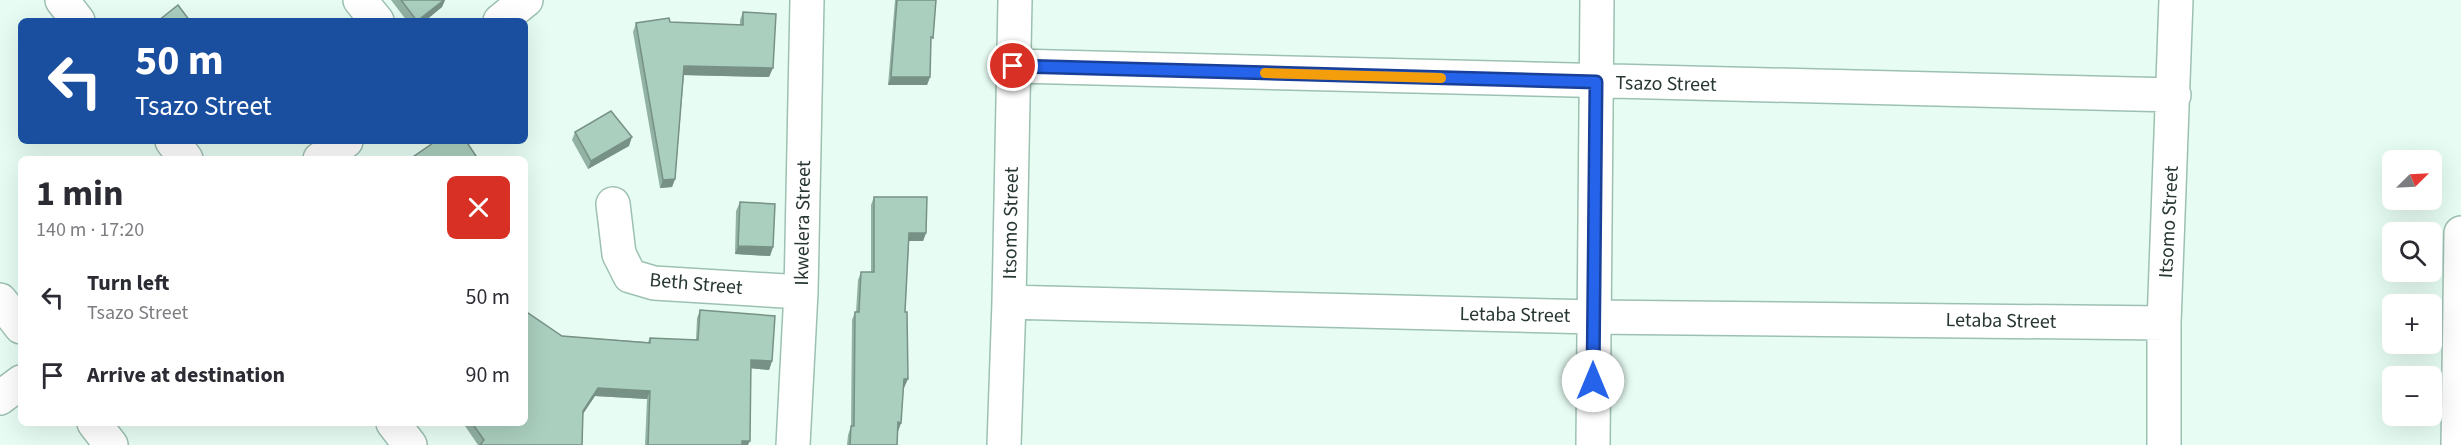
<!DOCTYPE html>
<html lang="en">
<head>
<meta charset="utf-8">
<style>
  body { margin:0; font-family:"Source Sans 3",sans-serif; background:#f2f2f3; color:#2b2b33; height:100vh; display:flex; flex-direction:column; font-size:22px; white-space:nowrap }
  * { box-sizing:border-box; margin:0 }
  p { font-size:20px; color:#7c7c81 }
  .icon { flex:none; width:33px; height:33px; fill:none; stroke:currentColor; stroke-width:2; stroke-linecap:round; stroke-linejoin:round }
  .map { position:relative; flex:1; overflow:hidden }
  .panel { position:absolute; left:18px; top:156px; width:510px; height:270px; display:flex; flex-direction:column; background:#fff; border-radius:9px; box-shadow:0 6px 24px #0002 }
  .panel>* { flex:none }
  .banner { position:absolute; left:18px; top:18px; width:510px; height:126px; border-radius:9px; box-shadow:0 6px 24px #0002; background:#1a4fa0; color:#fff; overflow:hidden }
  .needle { width:39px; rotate:66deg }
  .tools { position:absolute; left:2382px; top:150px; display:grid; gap:12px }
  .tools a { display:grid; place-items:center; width:60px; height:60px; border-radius:9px; background:#fff; box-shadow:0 6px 24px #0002; font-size:30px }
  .pin { position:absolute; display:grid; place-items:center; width:51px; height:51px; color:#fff; margin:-26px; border:3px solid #fff; border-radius:50%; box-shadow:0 2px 6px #0007 }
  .me { position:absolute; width:66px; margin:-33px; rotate:0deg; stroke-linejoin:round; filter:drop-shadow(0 0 4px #0008) }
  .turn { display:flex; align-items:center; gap:21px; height:126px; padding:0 18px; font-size:27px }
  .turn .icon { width:78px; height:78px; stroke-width:2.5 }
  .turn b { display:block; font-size:42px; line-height:51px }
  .round { display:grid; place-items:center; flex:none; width:63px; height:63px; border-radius:9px; background:#f2f2f3 }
  .head { display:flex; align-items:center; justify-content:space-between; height:102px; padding:0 18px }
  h1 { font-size:36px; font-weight:700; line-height:45px }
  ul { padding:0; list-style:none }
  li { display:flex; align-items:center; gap:18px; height:78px; padding:0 18px }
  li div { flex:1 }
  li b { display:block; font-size:22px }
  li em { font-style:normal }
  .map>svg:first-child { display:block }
</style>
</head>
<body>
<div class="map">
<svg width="2461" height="445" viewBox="0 0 2461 445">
  <rect width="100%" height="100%" fill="#e7fdf4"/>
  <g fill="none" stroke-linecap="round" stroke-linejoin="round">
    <g stroke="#9dc1b1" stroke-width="36">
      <path id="minor" d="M 62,0 L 78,21
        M 360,0 L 377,21
        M 500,21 L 526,0
        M 1013,66 L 2174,95
        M 172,141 L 186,159
        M 320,159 L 346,141
        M 613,204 L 619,254 L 630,276 L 654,283 L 801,292
        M 0,300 L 21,327
        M 1009,302 L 1593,317 L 2164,323
        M 0,398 L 21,382
        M 94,423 L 111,445
        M 393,423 L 410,445
        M 793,445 L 801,292 L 807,0
        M 1004,445 L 1009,302 L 1015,0
        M 1593,445 L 1597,0
        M 2164,445 L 2164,323 L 2176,0
        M 2458,445 L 2461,233"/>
    </g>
    <use href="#minor" stroke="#fff" stroke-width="33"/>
  </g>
  <path fill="#92b2a4" d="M 391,0 L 445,0 L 442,7 L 425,21 L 407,21 Z
    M 895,0 L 936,0 L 930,46 L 930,77 L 927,85 L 888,85 Z
    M 743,12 L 769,77 L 684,75 L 675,179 L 672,187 L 660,188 L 633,32 L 636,23 L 670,22 L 740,25 L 740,20 Z
    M 575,132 L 629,146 L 588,169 L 572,140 Z
    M 874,197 L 926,233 L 923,241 L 909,241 L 905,312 L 904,388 L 903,388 L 901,423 L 898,431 L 897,445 L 847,445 L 848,435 L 851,426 L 852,320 L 855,312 L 856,312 L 858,280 L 861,272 L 871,272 L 871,205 Z
    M 740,202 L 773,247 L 770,256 L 735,254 L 736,211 Z
    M 700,310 L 772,361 L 769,370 L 751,368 L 748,445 L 645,445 L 647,399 L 595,396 L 582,415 L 582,445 L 478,445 L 463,423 L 525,423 L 562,336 L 648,342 L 650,338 L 696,340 L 697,318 Z"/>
  <path fill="#779186" d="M 444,0 L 445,0 L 442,7 L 425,21 L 417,21 Z
    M 684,66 L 773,68 L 769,77 L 681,75 Z
    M 891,77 L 930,77 L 927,85 L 888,85 Z
    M 632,137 L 629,146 L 588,169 L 591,161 Z
    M 675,179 L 672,187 L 660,188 L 663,180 Z
    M 909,233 L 926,233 L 923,241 L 906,241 Z
    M 738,246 L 773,247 L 770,256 L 735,254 Z
    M 751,360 L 772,361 L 769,370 L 748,368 Z
    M 904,379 L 908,379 L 904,388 L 901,388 Z
    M 598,388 L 650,391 L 647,399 L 595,396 L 579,420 L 583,411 Z
    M 898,422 L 901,423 L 898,431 L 895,431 Z
    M 742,441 L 750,441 L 748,445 L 741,445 Z"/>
  <path fill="#aacfbf" stroke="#779186" stroke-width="1.5" d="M 401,0 L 444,0 L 417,21 Z
    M 897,0 L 936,0 L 933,38 L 931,37 L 930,77 L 891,77 Z
    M 178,5 L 190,21 L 158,21 Z
    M 743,12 L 776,14 L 773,68 L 684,66 L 675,179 L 663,180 L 636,23 L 669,18 L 670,22 L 743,25 Z
    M 611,111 L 632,137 L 591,161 L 575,132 Z
    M 436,141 L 466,141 L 478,159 L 410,159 Z
    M 874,197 L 927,197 L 926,233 L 909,233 L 905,312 L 907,312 L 908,379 L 904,379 L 901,423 L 898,422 L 897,445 L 850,445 L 851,426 L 854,426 L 855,312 L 859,312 L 861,272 L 874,272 Z
    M 740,202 L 775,204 L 773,247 L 738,246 Z
    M 700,310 L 775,316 L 772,361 L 751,360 L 750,441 L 742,441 L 742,445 L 648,445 L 650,391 L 598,388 L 583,411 L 582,445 L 480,445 L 484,440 L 472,423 L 525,423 L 525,311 L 562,336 L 650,343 L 650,338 L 698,340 Z"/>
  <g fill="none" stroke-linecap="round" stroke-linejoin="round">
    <g stroke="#184099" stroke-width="15">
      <path id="route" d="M 1013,66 L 1596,82 L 1593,381"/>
    </g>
    <use href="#route" stroke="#2563eb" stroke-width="10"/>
    <path stroke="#f59e0b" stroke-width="10" d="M 1265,73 L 1441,78"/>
  </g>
  <g text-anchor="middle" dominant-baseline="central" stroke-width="5" stroke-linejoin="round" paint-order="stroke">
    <g font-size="20" fill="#283731" stroke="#fff">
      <text transform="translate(1666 84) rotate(1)">Tsazo Street</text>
      <text transform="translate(2169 222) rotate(-87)">Itsomo Street</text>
      <text transform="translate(803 223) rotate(-89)">Ikwelera Street</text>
      <text transform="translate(1011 223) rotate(-89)">Itsomo Street</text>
      <text transform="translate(696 284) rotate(5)">Beth Street</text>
      <text transform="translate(1515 315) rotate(1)">Letaba Street</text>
      <text transform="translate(2001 321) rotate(1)">Letaba Street</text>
    </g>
  </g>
</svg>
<div class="tools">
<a><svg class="needle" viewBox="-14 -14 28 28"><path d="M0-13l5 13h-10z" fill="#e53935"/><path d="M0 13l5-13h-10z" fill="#7c7c81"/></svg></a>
<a><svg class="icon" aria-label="search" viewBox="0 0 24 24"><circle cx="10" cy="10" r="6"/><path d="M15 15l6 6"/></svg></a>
<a>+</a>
<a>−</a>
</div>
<div class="pin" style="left:1013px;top:66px;background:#d93025"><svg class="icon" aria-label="arrive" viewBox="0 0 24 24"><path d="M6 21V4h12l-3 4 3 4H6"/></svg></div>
<svg class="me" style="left:1593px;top:381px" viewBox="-20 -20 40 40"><circle r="19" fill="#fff"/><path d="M0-13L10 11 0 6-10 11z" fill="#2563eb"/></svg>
<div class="banner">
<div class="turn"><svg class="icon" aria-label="left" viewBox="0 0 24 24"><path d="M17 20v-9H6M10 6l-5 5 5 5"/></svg><div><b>50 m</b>Tsazo Street</div></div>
</div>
<section class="panel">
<div class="head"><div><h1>1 min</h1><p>140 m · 17:20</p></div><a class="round" style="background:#d93025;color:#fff"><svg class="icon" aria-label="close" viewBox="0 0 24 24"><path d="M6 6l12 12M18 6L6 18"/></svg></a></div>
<ul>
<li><svg class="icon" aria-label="left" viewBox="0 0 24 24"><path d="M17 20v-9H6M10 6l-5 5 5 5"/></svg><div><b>Turn left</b><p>Tsazo Street</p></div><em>50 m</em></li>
<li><svg class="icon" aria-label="arrive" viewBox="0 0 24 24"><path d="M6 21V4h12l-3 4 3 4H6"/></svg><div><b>Arrive at destination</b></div><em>90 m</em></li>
</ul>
</section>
</div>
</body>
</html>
